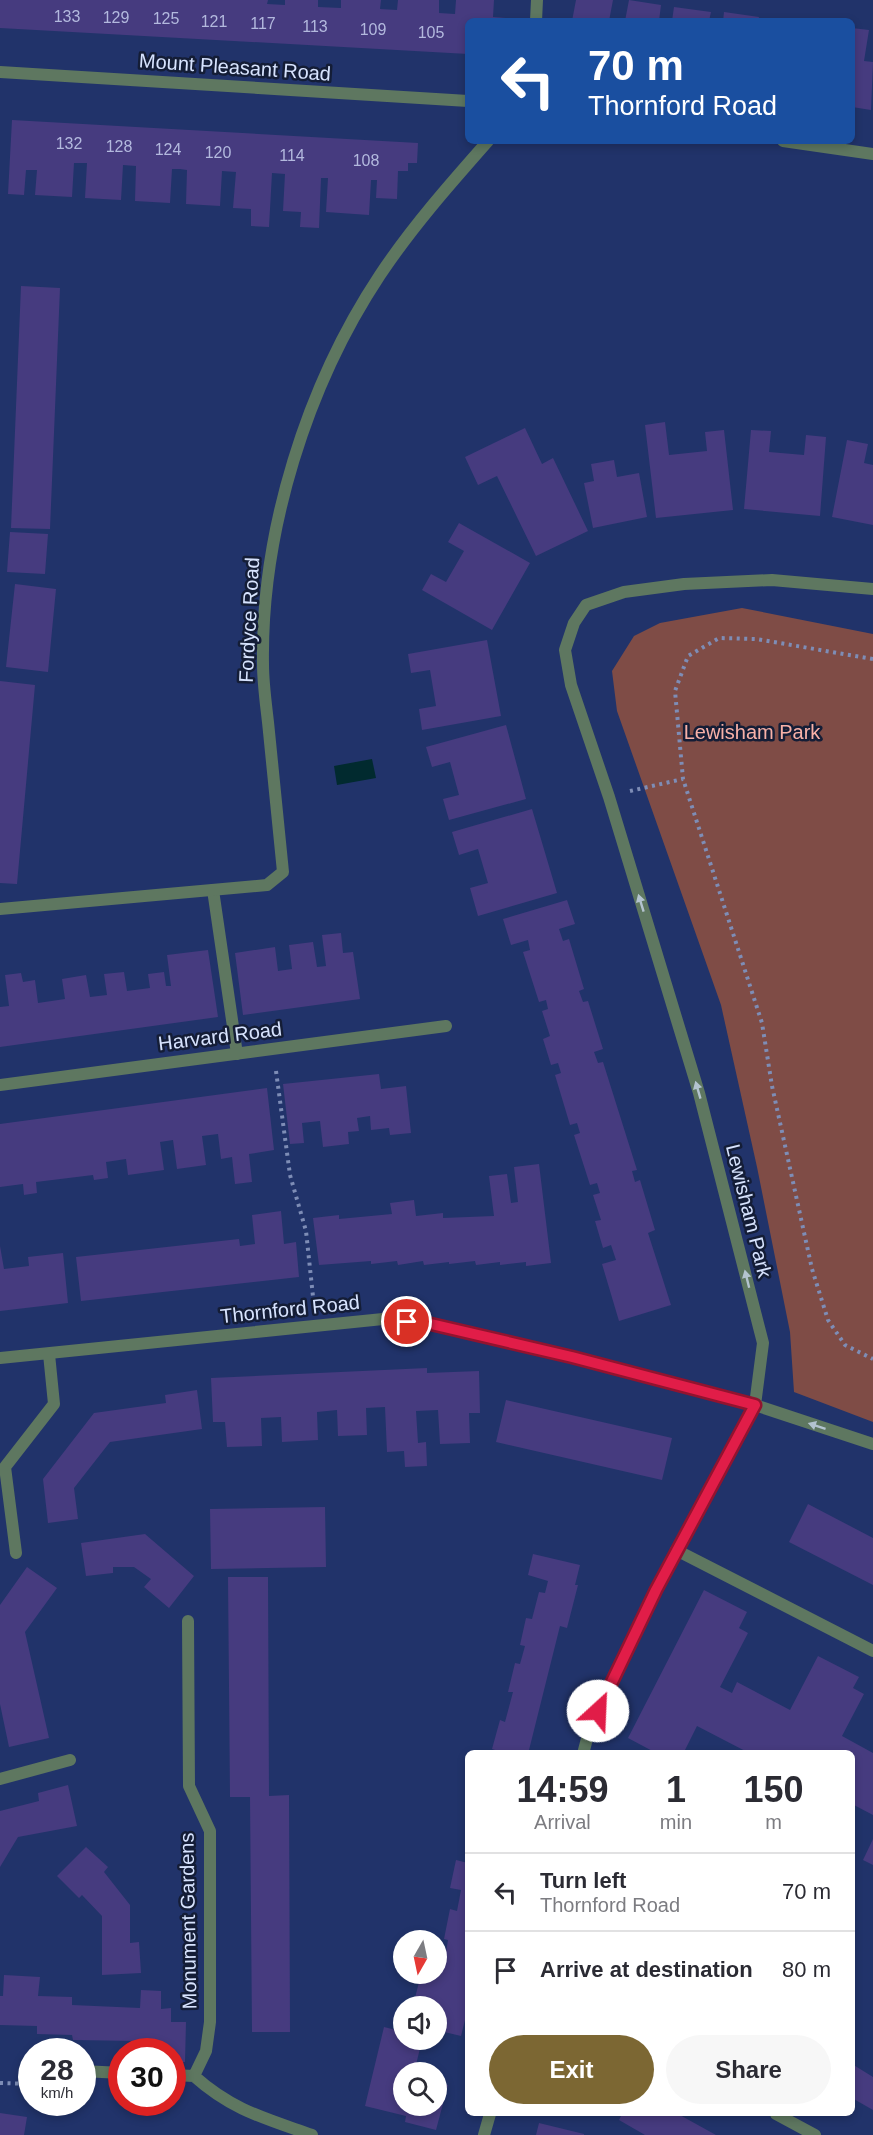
<!DOCTYPE html>
<html lang="en">
<head>
<meta charset="utf-8">
<style>
  body { margin:0; font-family:Arial,sans-serif; background:#f7f7f7; color:#2b2b33; height:100vh; display:flex; flex-direction:column; font-size:22px; white-space:nowrap }
  * { box-sizing:border-box; margin:0 }
  p { font-size:20px; color:#7c7c81 }
  .icon { flex:none; width:33px; height:33px; fill:none; stroke:currentColor; stroke-width:2; stroke-linecap:round; stroke-linejoin:round }
  .map { position:relative; flex:1; overflow:hidden }
  .side { position:absolute; left:465px; top:1750px; width:390px; height:366px; display:flex; flex-direction:column; background:#fff; border-radius:9px; box-shadow:0 3px 9px #0003 }
  .side>* { flex:none }
  .top-card { position:absolute; left:465px; top:18px; width:390px; height:126px; border-radius:9px; box-shadow:0 3px 9px #0003; background:#1a4fa0; color:#fff; overflow:hidden }
  .needle { width:39px; rotate:189deg }
  .controls { position:absolute; left:393px; top:1930px; display:grid; gap:12px }
  .controls a { display:grid; place-items:center; width:54px; height:54px; border-radius:50%; background:#fff; box-shadow:0 3px 9px #0003; font-size:30px }
  .speed { position:absolute; left:18px; top:2038px; display:flex; gap:12px; font-size:30px; font-weight:700; text-align:center }
  .speed>* { display:grid; place-content:center; width:78px; height:78px; border-radius:50%; background:#fff; box-shadow:0 3px 9px #0003; line-height:1 }
  .speed small { font-size:15px; font-weight:400 }
  .speed .limit { border:9px solid #d22; background:#fff; color:#111 }
  .pin { position:absolute; display:grid; place-items:center; width:51px; height:51px; color:#fff; margin:-26px; border:3px solid #fff; border-radius:50%; box-shadow:0 2px 6px #0007 }
  .me { position:absolute; width:66px; margin:-33px; rotate:25deg; stroke-linejoin:round; filter:drop-shadow(0 0 4px #0008) }
  .turn { display:flex; align-items:center; gap:21px; height:126px; padding:0 24px; font-size:27px }
  .turn .icon { width:78px; height:78px; stroke-width:2.5 }
  .turn b { display:block; font-size:42px; line-height:51px }
  .eta { display:flex; justify-content:space-evenly; align-items:center; height:102px; text-align:center }
  .eta b { font-size:36px; font-weight:700; line-height:42px }
  .primary-button { display:flex; gap:12px; margin-top:auto; padding:12px 24px }
  .primary-button a { flex:1; height:69px; border-radius:36px; background:#7c6733; color:#fff; font-size:24px; font-weight:700; line-height:69px; text-align:center }
  .primary-button a+a { background:#f7f7f7; color:#2b2b33 }
  ul { padding:0; list-style:none }
  li { display:flex; align-items:center; gap:18px; height:78px; padding:0 24px; border-top:2px solid #e1e1e2 }
  li div { flex:1 }
  li b { display:block; font-size:22px }
  li em { font-style:normal }
  .map>svg:first-child { display:block }
</style>
</head>
<body>
<div class="map">
<svg width="873" height="2135" viewBox="0 0 873 2135">
  <rect width="100%" height="100%" fill="#21336a"/>
  <path fill="#7f4c46" d="M 742,608 L 873,634 L 873,1422 L 794,1392 L 790,1332 L 757,1167 L 721,1005 L 617,711 L 612,671 L 634,636 L 660,623 Z"/>
  <path fill="#012a2f" d="M 372,759 L 376,778 L 337,785 L 334,766 Z"/>
  <path fill="#463b7f" d="M 0,0 L 268,0 L 267,4 L 285,5 L 285,0 L 318,0 L 318,7 L 341,8 L 341,0 L 381,0 L 380,9 L 397,10 L 398,0 L 439,0 L 439,13 L 455,14 L 456,0 L 494,0 L 493,17 L 506,18 L 505,21 L 468,21 L 468,54 L 0,28 Z
    M 576,0 L 613,0 L 609,21 L 572,21 Z
    M 629,0 L 661,5 L 659,21 L 625,21 Z
    M 674,7 L 711,12 L 709,21 L 672,21 Z
    M 724,12 L 759,17 L 758,21 L 723,21 Z
    M 852,28 L 869,30 L 864,61 L 873,62 L 871,110 L 852,107 Z
    M 12,120 L 418,143 L 417,163 L 408,163 L 408,171 L 398,171 L 397,199 L 376,198 L 377,180 L 371,180 L 369,215 L 326,212 L 328,178 L 321,178 L 319,228 L 300,227 L 301,212 L 283,211 L 285,174 L 272,173 L 269,227 L 251,226 L 251,209 L 233,208 L 236,172 L 222,171 L 220,206 L 186,204 L 187,170 L 180,169 L 172,169 L 170,203 L 135,201 L 136,166 L 123,165 L 121,200 L 85,198 L 87,163 L 74,163 L 72,197 L 35,195 L 37,170 L 26,170 L 24,195 L 8,194 Z
    M 21,286 L 60,288 L 50,529 L 11,528 Z
    M 665,422 L 669,455 L 707,451 L 705,432 L 724,430 L 733,510 L 656,518 L 645,425 Z
    M 525,428 L 542,464 L 553,458 L 588,531 L 536,556 L 497,476 L 478,485 L 465,457 Z
    M 751,430 L 771,431 L 769,452 L 804,455 L 806,435 L 826,437 L 820,516 L 744,509 Z
    M 847,440 L 868,444 L 864,463 L 873,465 L 873,525 L 832,517 Z
    M 614,460 L 617,477 L 639,473 L 647,517 L 593,528 L 584,483 L 594,481 L 591,464 Z
    M 459,523 L 530,563 L 492,630 L 422,590 L 431,574 L 446,582 L 464,551 L 448,542 Z
    M 10,532 L 48,534 L 45,574 L 7,572 Z
    M 15,584 L 56,589 L 48,672 L 6,667 Z
    M 487,640 L 501,716 L 422,730 L 419,709 L 436,706 L 430,670 L 411,673 L 408,654 Z
    M 0,681 L 35,685 L 17,884 L 0,883 Z
    M 506,725 L 526,799 L 449,820 L 443,799 L 459,795 L 450,762 L 432,767 L 426,747 Z
    M 532,809 L 557,893 L 478,916 L 470,888 L 488,883 L 478,849 L 459,855 L 452,832 Z
    M 567,900 L 575,924 L 559,929 L 563,941 L 569,939 L 584,989 L 579,991 L 583,1002 L 588,1001 L 603,1049 L 594,1052 L 598,1063 L 603,1062 L 637,1170 L 632,1171 L 635,1182 L 640,1180 L 655,1230 L 648,1233 L 671,1305 L 619,1321 L 602,1264 L 616,1260 L 611,1245 L 603,1248 L 595,1221 L 601,1220 L 593,1195 L 600,1193 L 597,1183 L 590,1185 L 574,1135 L 580,1133 L 577,1123 L 570,1125 L 555,1075 L 561,1073 L 558,1063 L 551,1065 L 543,1039 L 550,1036 L 542,1011 L 548,1009 L 546,1000 L 539,1002 L 523,952 L 530,950 L 528,940 L 511,945 L 503,919 Z
    M 341,933 L 343,953 L 353,952 L 360,999 L 243,1015 L 235,953 L 275,947 L 278,971 L 292,969 L 289,945 L 313,942 L 317,967 L 326,966 L 322,935 Z
    M 208,950 L 218,1017 L 0,1047 L 0,1007 L 9,1006 L 5,975 L 21,973 L 23,982 L 35,980 L 38,1003 L 65,999 L 62,979 L 86,975 L 90,997 L 107,995 L 104,974 L 124,972 L 127,991 L 150,988 L 148,974 L 164,972 L 166,986 L 171,986 L 167,955 Z
    M 379,1074 L 381,1089 L 406,1086 L 411,1133 L 390,1135 L 389,1128 L 371,1130 L 370,1116 L 357,1118 L 359,1131 L 348,1132 L 349,1144 L 323,1147 L 320,1121 L 302,1123 L 304,1143 L 290,1144 L 283,1084 Z
    M 267,1088 L 274,1150 L 249,1154 L 252,1182 L 235,1184 L 232,1157 L 221,1159 L 218,1134 L 202,1136 L 206,1165 L 177,1169 L 173,1140 L 160,1142 L 164,1170 L 128,1175 L 126,1159 L 106,1162 L 108,1178 L 94,1180 L 93,1175 L 36,1182 L 37,1193 L 24,1195 L 23,1184 L 0,1187 L 0,1124 Z
    M 539,1164 L 551,1263 L 526,1266 L 526,1262 L 500,1265 L 500,1262 L 476,1265 L 475,1261 L 449,1264 L 449,1262 L 424,1265 L 423,1261 L 398,1265 L 397,1261 L 371,1264 L 371,1261 L 319,1265 L 313,1218 L 339,1215 L 339,1219 L 392,1214 L 390,1203 L 414,1200 L 416,1216 L 443,1213 L 443,1218 L 494,1216 L 489,1176 L 507,1174 L 511,1203 L 518,1202 L 514,1167 Z
    M 281,1211 L 284,1244 L 296,1242 L 299,1277 L 81,1301 L 76,1257 L 239,1239 L 240,1246 L 255,1244 L 252,1215 Z
    M 0,1246 L 4,1269 L 29,1266 L 28,1257 L 63,1253 L 68,1303 L 0,1311 Z
    M 427,1368 L 427,1373 L 479,1371 L 480,1413 L 469,1413 L 470,1443 L 440,1444 L 438,1410 L 416,1411 L 418,1443 L 426,1442 L 427,1466 L 405,1467 L 404,1451 L 387,1452 L 385,1407 L 366,1408 L 367,1435 L 338,1436 L 337,1410 L 317,1412 L 318,1440 L 282,1442 L 281,1417 L 261,1418 L 262,1446 L 227,1447 L 225,1422 L 213,1422 L 211,1378 Z
    M 197,1390 L 202,1429 L 110,1442 L 74,1488 L 78,1519 L 48,1523 L 43,1479 L 94,1413 L 166,1403 L 165,1395 Z
    M 506,1400 L 672,1438 L 662,1480 L 496,1442 Z
    M 808,1504 L 873,1538 L 873,1585 L 789,1542 Z
    M 325,1507 L 326,1567 L 211,1569 L 210,1509 Z
    M 145,1534 L 194,1576 L 169,1608 L 144,1587 L 151,1579 L 134,1567 L 113,1567 L 113,1573 L 86,1576 L 81,1543 Z
    M 533,1554 L 580,1565 L 575,1585 L 578,1585 L 567,1628 L 560,1626 L 528,1754 L 497,1754 L 498,1751 L 492,1749 L 500,1720 L 505,1722 L 513,1692 L 508,1692 L 515,1663 L 520,1664 L 525,1646 L 520,1645 L 526,1618 L 532,1619 L 539,1592 L 545,1593 L 548,1581 L 528,1575 Z
    M 27,1567 L 57,1588 L 25,1632 L 49,1738 L 9,1747 L 0,1704 L 0,1605 Z
    M 228,1577 L 268,1577 L 269,1796 L 289,1795 L 290,2032 L 252,2032 L 250,1797 L 230,1797 Z
    M 704,1590 L 747,1612 L 739,1628 L 748,1633 L 720,1687 L 732,1693 L 737,1682 L 790,1710 L 818,1656 L 859,1677 L 853,1688 L 864,1694 L 842,1736 L 873,1753 L 873,1815 L 852,1804 L 852,1754 L 751,1754 L 697,1726 L 683,1754 L 658,1754 L 628,1738 Z
    M 68,1785 L 77,1826 L 18,1837 L 0,1867 L 0,1811 L 39,1801 L 38,1793 Z
    M 873,1839 L 873,1865 L 863,1860 Z
    M 86,1847 L 108,1867 L 104,1872 L 130,1905 L 130,1943 L 139,1942 L 141,1973 L 102,1975 L 102,1916 L 82,1895 L 79,1898 L 57,1876 Z
    M 456,1860 L 468,1863 L 468,2008 L 461,2036 L 436,2030 L 436,2007 L 413,2006 L 421,1974 L 436,1974 L 439,1956 L 445,1958 L 448,1940 L 444,1939 L 450,1909 L 457,1911 L 461,1890 L 450,1888 Z
    M 4,1975 L 40,1977 L 38,1996 L 72,1997 L 72,2005 L 140,2008 L 141,1990 L 161,1991 L 161,2009 L 171,2008 L 171,2022 L 186,2022 L 185,2062 L 172,2062 L 172,2052 L 137,2052 L 137,2041 L 73,2040 L 72,2035 L 37,2034 L 37,2026 L 0,2025 L 0,1996 L 3,1996 Z
    M 384,2027 L 404,2032 L 404,2040 L 422,2040 L 414,2073 L 404,2073 L 404,2106 L 436,2106 L 436,2083 L 448,2085 L 436,2130 L 405,2122 L 406,2116 L 365,2106 Z
    M 852,2064 L 873,2077 L 873,2110 L 852,2098 Z
    M 0,2113 L 27,2117 L 24,2135 L 0,2135 Z
    M 622,2114 L 678,2114 L 716,2135 L 645,2135 L 619,2120 Z
    M 539,2123 L 584,2134 L 584,2135 L 536,2135 Z"/>
  <g fill="none" stroke-linecap="round" stroke-linejoin="round">
    <path stroke="#7e8db6" stroke-width="4" stroke-dasharray="3 4.5" stroke-linecap="butt" d="M 873,659 L 756,639 L 719,638 L 688,656 L 675,691 L 683,779 L 762,1023 L 772,1086 L 812,1269 L 828,1320 L 845,1345 L 873,1359
      M 630,791 L 683,779
      M 276,1071 L 290,1175 L 306,1231 L 314,1306
      M 0,2083 L 32,2084"/>
    <path stroke="#5e7760" stroke-width="12" d="M 213,890 L 237,1054
      M 676,1550 L 873,1651
      M 0,1779 L 70,1760"/>
    <path stroke="#5e7760" stroke-width="12" d="M 536,21 L 537,0
      M 0,72 L 468,101
      M 783,141 L 873,154
      M 873,589 L 772,580 L 684,584 L 624,592 L 586,605 L 574,623 L 565,650 L 571,685 L 609,797 L 699,1093 L 763,1343 L 755,1405 L 873,1444
      M 0,909 L 267,885 L 283,872 C 278,825 274,779 269,732 C 267,710 263,687 263,664 C 261,531 307,385 380,275 C 412,227 450,184 488,141
      M 0,1085 L 446,1026
      M 0,1358 L 383,1319 L 431,1324 L 572,1357 L 755,1405 L 656,1590 L 589,1731 L 583,1754
      M 16,1553 L 5,1467 L 54,1404 L 49,1354
      M 188,1621 L 189,1786 L 210,1831 L 210,2022 L 206,2051 L 194,2076 C 232,2110 264,2118 312,2135
      M 82,2071 L 122,2073
      M 172,2075 L 194,2076
      M 776,2114 L 815,2135
      M 484,2135 L 490,2114"/>
  </g>
  <defs><path id="oneway-solid" d="M-6-.8H1V-3.2L6.5 0L1 3.2V.8H-6Z" transform="scale(1.5)"/></defs>
  <g fill="#b3c3cf">
    <use href="#oneway-solid" transform="translate(641 903) rotate(-107)"/>
    <use href="#oneway-solid" transform="translate(698 1090) rotate(-106)"/>
    <use href="#oneway-solid" transform="translate(747 1279) rotate(-104)"/>
    <use href="#oneway-solid" transform="translate(817 1426) rotate(-162)"/>
  </g>
  <g fill="none" stroke-linecap="round" stroke-linejoin="round">
    <g stroke="#92132f" stroke-width="15">
      <path id="route" d="M 407,1322 L 431,1324 L 572,1357 L 755,1405 L 656,1590 L 598,1711"/>
    </g>
    <use href="#route" stroke="#e11d48" stroke-width="10"/>
  </g>
  <g text-anchor="middle" dominant-baseline="central" stroke-width="5" stroke-linejoin="round" paint-order="stroke">
    <g font-size="16" fill="#b3b9de">
      <text x="67" y="16">133</text>
      <text x="116" y="17">129</text>
      <text x="166" y="18">125</text>
      <text x="214" y="21">121</text>
      <text x="263" y="23">117</text>
      <text x="315" y="26">113</text>
      <text x="373" y="29">109</text>
      <text x="431" y="32">105</text>
      <text x="69" y="143">132</text>
      <text x="119" y="146">128</text>
      <text x="168" y="149">124</text>
      <text x="218" y="152">120</text>
      <text x="292" y="155">114</text>
      <text x="366" y="160">108</text>
    </g>
    <g font-size="20" fill="#d7e3fe" stroke="#141d36">
      <text transform="translate(235 67) rotate(4)">Mount Pleasant Road</text>
      <text transform="translate(249 620) rotate(-87)">Fordyce Road</text>
      <text transform="translate(220 1036) rotate(-7)">Harvard Road</text>
      <text transform="translate(749 1211) rotate(76)">Lewisham Park</text>
      <text transform="translate(290 1309) rotate(-6)">Thornford Road</text>
      <text transform="translate(188 1921) rotate(-91)">Monument Gardens</text>
    </g>
    <g font-size="20" fill="#f8b1a8" stroke="#141d36">
      <text x="752" y="732">Lewisham Park</text>
    </g>
  </g>
</svg>
<div class="controls">
<a><svg class="needle" viewBox="-14 -14 28 28"><path d="M0-13l5 13h-10z" fill="#e53935"/><path d="M0 13l5-13h-10z" fill="#7c7c81"/></svg></a>
<a><svg class="icon" aria-label="sound" viewBox="0 0 24 24"><path d="M4 9h4l5-4v14l-5-4H4zM17 9q2 3 0 6"/></svg></a>
<a><svg class="icon" aria-label="search" viewBox="0 0 24 24"><circle cx="10" cy="10" r="6"/><path d="M15 15l6 6"/></svg></a>
</div>
<div class="speed"><div>28<small>km/h</small></div><div class="limit">30</div></div>
<div class="pin" style="left:407px;top:1322px;background:#d93025"><svg class="icon" aria-label="arrive" viewBox="0 0 24 24"><path d="M6 21V4h12l-3 4 3 4H6"/></svg></div>
<svg class="me" style="left:598px;top:1711px" viewBox="-20 -20 40 40"><circle r="19" fill="#fff"/><path d="M0-13L10 11 0 6-10 11z" fill="#e11d48"/></svg>
<div class="top-card">
<div class="turn"><svg class="icon" aria-label="left" viewBox="0 0 24 24"><path d="M17 20v-9H6M10 6l-5 5 5 5"/></svg><div><b>70 m</b>Thornford Road</div></div>
</div>
<section class="side">
<div class="eta">
<div><b>14:59</b><p>Arrival</p></div>
<div><b>1</b><p>min</p></div>
<div><b>150</b><p>m</p></div>
</div>
<ul>
<li><svg class="icon" aria-label="left" viewBox="0 0 24 24"><path d="M17 20v-9H6M10 6l-5 5 5 5"/></svg><div><b>Turn left</b><p>Thornford Road</p></div><em>70 m</em></li>
<li><svg class="icon" aria-label="arrive" viewBox="0 0 24 24"><path d="M6 21V4h12l-3 4 3 4H6"/></svg><div><b>Arrive at destination</b></div><em>80 m</em></li>
</ul>
<div class="primary-button"><a>Exit</a><a>Share</a></div>
</section>
</div>
</body>
</html>
